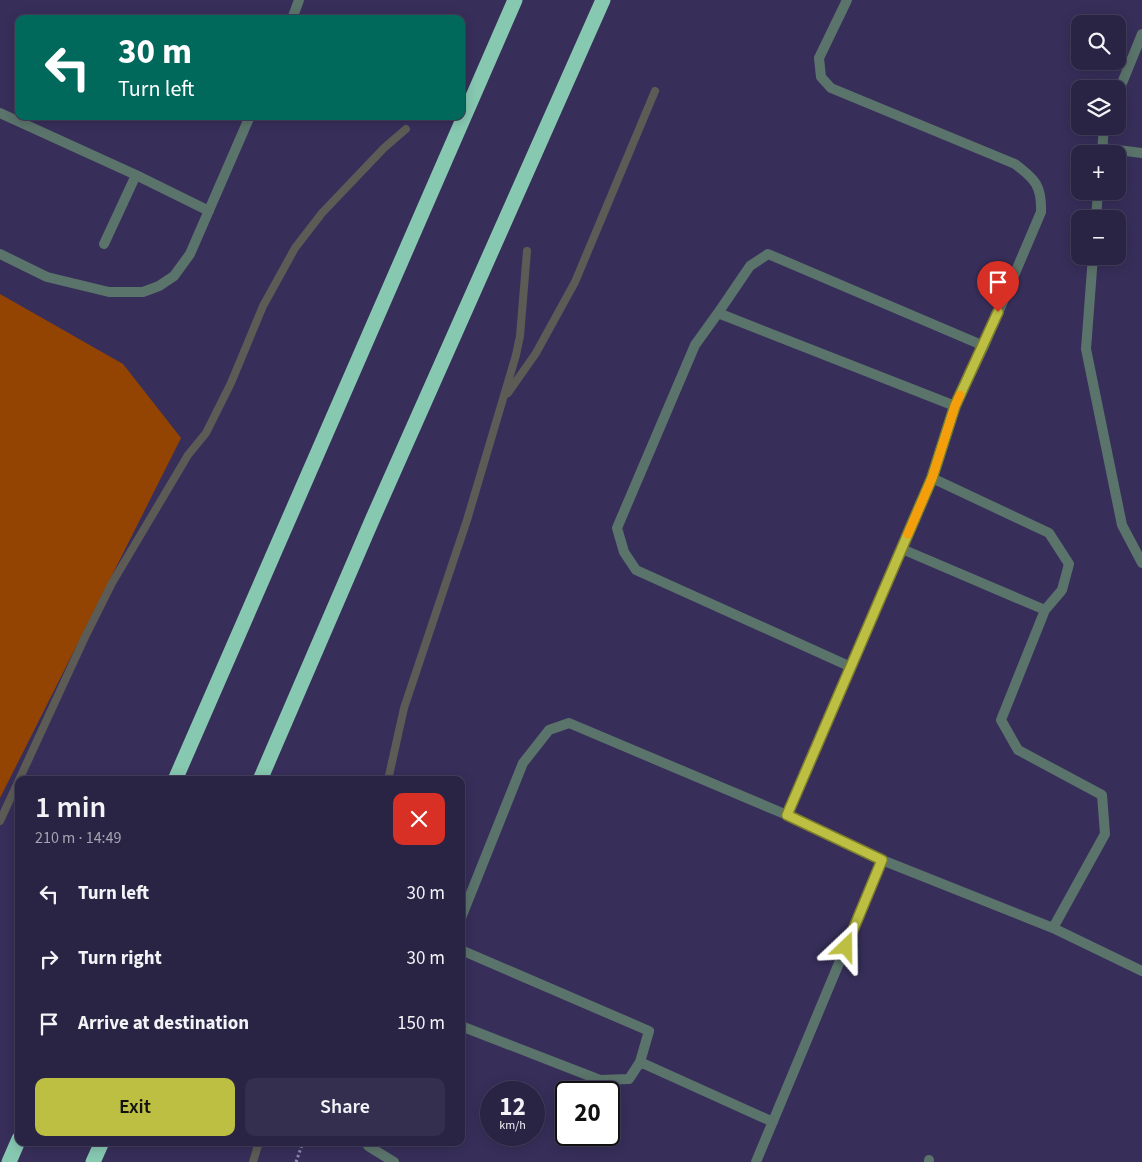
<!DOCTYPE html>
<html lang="en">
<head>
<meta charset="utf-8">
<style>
  body { margin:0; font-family:"Source Sans 3",sans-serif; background:#352f4f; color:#f1f3f6; height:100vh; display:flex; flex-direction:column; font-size:19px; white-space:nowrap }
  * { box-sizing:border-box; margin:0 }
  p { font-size:16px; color:#a5a4b2 }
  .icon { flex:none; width:28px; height:28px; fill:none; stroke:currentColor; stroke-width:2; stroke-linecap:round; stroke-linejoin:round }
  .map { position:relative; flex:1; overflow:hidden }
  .sheet { position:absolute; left:15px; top:776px; width:450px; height:370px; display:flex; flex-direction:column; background:#292344; border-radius:10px; box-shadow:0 2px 12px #0003,0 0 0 1px #45405d }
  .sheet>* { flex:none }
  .banner { position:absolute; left:15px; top:15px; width:450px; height:105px; border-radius:10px; box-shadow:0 2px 12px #0003,0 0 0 1px #45405d; background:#00695c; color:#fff; overflow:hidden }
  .buttons { position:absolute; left:1071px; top:15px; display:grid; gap:10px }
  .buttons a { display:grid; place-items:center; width:55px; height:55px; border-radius:10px; background:#292344; box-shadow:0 2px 12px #0003,0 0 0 1px #45405d; font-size:25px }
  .speed { position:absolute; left:480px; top:1081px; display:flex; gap:10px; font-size:25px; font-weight:700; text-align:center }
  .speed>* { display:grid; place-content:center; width:65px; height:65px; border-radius:50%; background:#292344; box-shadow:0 2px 12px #0003,0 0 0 1px #45405d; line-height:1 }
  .speed small { font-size:12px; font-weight:400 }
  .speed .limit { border:2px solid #111; border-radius:8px; background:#fff; color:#111 }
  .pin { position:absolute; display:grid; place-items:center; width:42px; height:42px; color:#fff; margin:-51px -21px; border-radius:50% 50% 50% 0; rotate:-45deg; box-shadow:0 0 5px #0007 }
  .pin .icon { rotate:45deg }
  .me { position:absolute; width:55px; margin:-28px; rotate:23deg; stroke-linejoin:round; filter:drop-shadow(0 0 4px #0008) }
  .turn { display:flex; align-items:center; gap:18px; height:105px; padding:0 20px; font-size:22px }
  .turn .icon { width:65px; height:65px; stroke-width:2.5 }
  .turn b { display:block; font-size:35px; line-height:42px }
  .round { display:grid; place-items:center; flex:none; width:52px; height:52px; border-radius:10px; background:#352f4f }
  .head { display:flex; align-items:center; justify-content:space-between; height:85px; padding:0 20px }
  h1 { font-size:30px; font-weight:600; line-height:38px }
  .cta { display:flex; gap:10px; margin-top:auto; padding:10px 20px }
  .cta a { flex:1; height:58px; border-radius:10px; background:#bdbf43; color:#111; font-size:20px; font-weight:600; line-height:58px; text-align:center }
  .cta a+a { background:#352f4f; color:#f1f3f6 }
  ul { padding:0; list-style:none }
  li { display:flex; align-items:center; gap:15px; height:65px; padding:0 20px }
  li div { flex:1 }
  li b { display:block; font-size:19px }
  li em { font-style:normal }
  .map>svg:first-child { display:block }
</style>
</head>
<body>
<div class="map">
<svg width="1142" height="1162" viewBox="0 0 1142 1162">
  <rect width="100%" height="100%" fill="#372f5a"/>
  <path fill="#934402" d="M 0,294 L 123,364 L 181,438 L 0,798 Z"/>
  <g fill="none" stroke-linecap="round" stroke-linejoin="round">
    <path stroke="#5c5b55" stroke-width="8" d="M 508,393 L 536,353 L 575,282 L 655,91
      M 388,780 L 404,708 L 467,520 L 516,355 L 520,336 L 527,251
      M 0,821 L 85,637 L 112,583 L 188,455 L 206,433 L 231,383 L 263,306 L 295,248 L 322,213 L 384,148 L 406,129
      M 253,1162 L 259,1142"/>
    <path stroke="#8d88aa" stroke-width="3" stroke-dasharray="2.5 2.5" stroke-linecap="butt" d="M 296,1162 L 303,1142"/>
    <path stroke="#5b746b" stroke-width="10" d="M 847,0 L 819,58 L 821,77 L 831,88 L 1015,164 C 1035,179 1042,186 1041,212 L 984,346
      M 292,19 L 299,0
      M 1118,93 L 1142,34
      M 0,113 L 136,175 L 104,244
      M 1102,148 L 1142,153
      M 1102,153 L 1104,126
      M 136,175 L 209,211
      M 1096,219 L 1098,191
      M 0,254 L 47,277 L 109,292 L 143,292 L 159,286 L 174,276 L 190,254 L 250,116
      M 1093,256 L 1086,349 L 1122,525 L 1142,563
      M 718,313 L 750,266 L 768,254 L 984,346 L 955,406
      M 932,478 L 1049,533 L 1069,564 L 1062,590 L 1045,610
      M 851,667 L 636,570 L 624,552 L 617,528 L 695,345 L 718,313 L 955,406 L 932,478 L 902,549
      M 882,860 L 787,815 L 902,549 L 1045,610 L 1001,720 L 1018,750 L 1102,795 L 1105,834 L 1053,928
      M 461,918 L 523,763 L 549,730 L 569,723 L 787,815
      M 461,950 L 649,1031 L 640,1062 L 629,1079 L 600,1080 L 461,1026
      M 640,1062 L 773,1122
      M 368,1142 L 368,1146 L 394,1162
      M 756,1162 L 882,860 L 1053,928 L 1142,971"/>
    <path stroke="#5b746b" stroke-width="10" d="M 929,1160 L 929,1162"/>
    <path stroke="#87c8b1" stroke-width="15" d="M 175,780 L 515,0
      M 260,780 L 373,518 L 603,0
      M 9,1162 L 19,1139
      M 93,1162 L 102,1142"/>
  </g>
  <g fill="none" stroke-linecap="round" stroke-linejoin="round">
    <g stroke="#7b7c2c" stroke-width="12">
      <path id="route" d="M 846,947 L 882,860 L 787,815 L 932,478 L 955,406 L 998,312"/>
    </g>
    <use href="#route" stroke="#bdbf43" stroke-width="9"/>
    <path stroke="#f59e0b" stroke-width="9" d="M 908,534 L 932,478 L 955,406 L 960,395"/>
  </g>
</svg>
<div class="buttons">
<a><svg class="icon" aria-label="search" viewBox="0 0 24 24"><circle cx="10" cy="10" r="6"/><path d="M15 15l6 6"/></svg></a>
<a><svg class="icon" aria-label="layers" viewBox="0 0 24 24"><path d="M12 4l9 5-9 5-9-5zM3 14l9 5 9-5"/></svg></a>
<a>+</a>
<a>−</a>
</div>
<div class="speed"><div>12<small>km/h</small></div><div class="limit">20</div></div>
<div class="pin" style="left:998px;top:312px;background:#d93025"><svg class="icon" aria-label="arrive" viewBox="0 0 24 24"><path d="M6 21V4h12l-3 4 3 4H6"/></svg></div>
<svg class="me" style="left:846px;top:947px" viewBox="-20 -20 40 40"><path d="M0-17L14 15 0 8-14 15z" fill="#bdbf43" stroke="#fff" stroke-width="4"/></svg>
<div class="banner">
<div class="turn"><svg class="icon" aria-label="left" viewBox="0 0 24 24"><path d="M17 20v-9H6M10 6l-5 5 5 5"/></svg><div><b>30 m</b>Turn left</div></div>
</div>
<section class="sheet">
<div class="head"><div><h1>1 min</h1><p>210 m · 14:49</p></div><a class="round" style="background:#d93025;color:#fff"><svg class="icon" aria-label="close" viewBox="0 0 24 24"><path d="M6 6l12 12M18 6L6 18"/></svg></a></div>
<ul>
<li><svg class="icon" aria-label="left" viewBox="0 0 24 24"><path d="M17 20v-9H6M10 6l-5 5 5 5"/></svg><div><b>Turn left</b></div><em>30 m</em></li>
<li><svg class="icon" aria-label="right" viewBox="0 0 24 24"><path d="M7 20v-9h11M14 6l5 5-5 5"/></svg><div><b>Turn right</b></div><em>30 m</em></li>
<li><svg class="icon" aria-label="arrive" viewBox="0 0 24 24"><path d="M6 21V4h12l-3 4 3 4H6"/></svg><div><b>Arrive at destination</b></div><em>150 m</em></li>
</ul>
<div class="cta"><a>Exit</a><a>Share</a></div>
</section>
</div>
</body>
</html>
